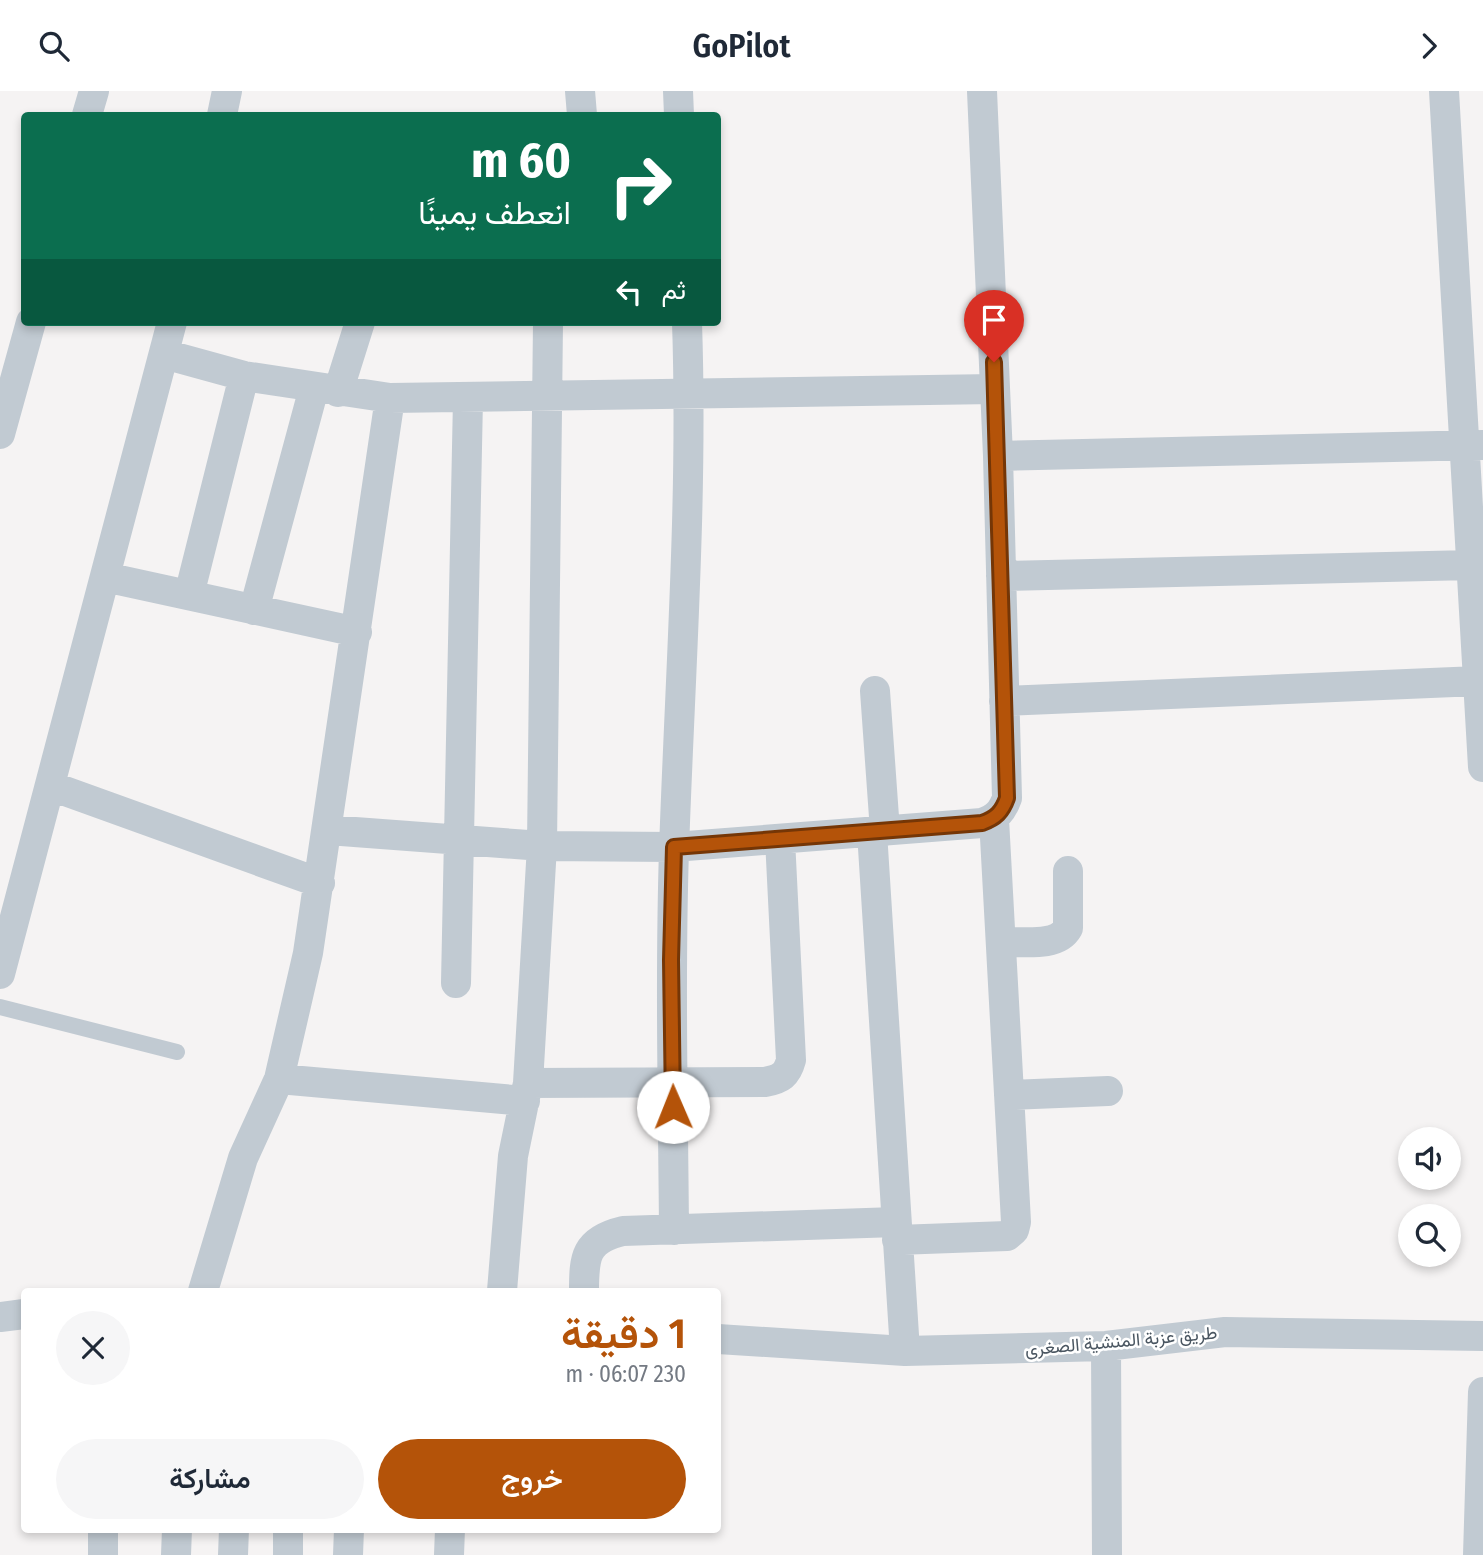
<!DOCTYPE html>
<html lang="ar">
<head>
<meta charset="utf-8">
<style>
  body { margin:0; font-family:"Fira Sans Condensed",Vazirmatn,sans-serif; background:#f6f6f7; color:#1f2937; direction:rtl; height:100vh; display:flex; flex-direction:column; font-size:26px; white-space:nowrap }
  * { box-sizing:border-box; margin:0 }
  p { font-size:23px; color:#747a83 }
  .icon { flex:none; width:38px; height:38px; fill:none; stroke:currentColor; stroke-width:2; stroke-linecap:round; stroke-linejoin:round }
  .map { position:relative; flex:1; overflow:hidden; direction:ltr }
  .drawer { position:absolute; left:21px; top:1197px; width:700px; height:245px; display:flex; flex-direction:column; background:#fff; border-radius:7px; box-shadow:0 4px 10px #0003; direction:rtl }
  .drawer>* { flex:none }
  .banner { position:absolute; left:21px; top:21px; width:700px; height:214px; border-radius:7px; box-shadow:0 4px 10px #0003; direction:rtl; background:#0b6e4f; color:#fff; overflow:hidden }
  .fabs { position:absolute; left:1398px; top:1036px; display:grid; gap:14px }
  .fabs a { display:grid; place-items:center; width:63px; height:63px; border-radius:50%; background:#fff; box-shadow:0 4px 10px #0003; font-size:35px }
  .pin { position:absolute; display:grid; place-items:center; width:60px; height:60px; color:#fff; margin:-72px -30px; border-radius:50% 50% 50% 0; rotate:-45deg; box-shadow:0 0 7px #0007 }
  .pin .icon { rotate:45deg }
  .me { position:absolute; width:77px; margin:-38px; rotate:359deg; stroke-linejoin:round; filter:drop-shadow(0 0 5px #0008) }
  .turn { display:flex; align-items:center; gap:24px; height:147px; padding:0 35px; font-size:32px }
  .turn .icon { width:91px; height:91px; stroke-width:2.5 }
  .turn b { display:block; font-size:49px; line-height:60px }
  .then { display:flex; align-items:center; height:66px; padding:0 35px; background:#0003; gap:14px; font-size:26px }
  .round { display:grid; place-items:center; flex:none; width:74px; height:74px; border-radius:37px; background:#f6f6f7 }
  .overview { display:flex; align-items:center; justify-content:space-between; height:119px; padding:0 35px }
  h1 { font-size:42px; font-weight:600; line-height:52px; color:#b45309 }
  .button { display:flex; gap:14px; margin-top:auto; padding:14px 35px }
  .button a { flex:1; height:80px; border-radius:42px; background:#b45309; color:#fff; font-size:28px; font-weight:600; line-height:80px; text-align:center }
  .button a+a { background:#f6f6f7; color:#1f2937 }
  header { display:flex; justify-content:space-between; align-items:center; height:91px; padding:0 35px; background:#fff; font-size:32px; font-weight:600 }
  .map>svg:first-child { display:block }
</style>
</head>
<body>
<header><svg class="icon" aria-label="forward" viewBox="0 0 24 24"><path d="M9 5l7 7-7 7"/></svg>GoPilot<svg class="icon" aria-label="search" viewBox="0 0 24 24"><circle cx="10" cy="10" r="6"/><path d="M15 15l6 6"/></svg></header>
<div class="map">
<svg width="1483" height="1464" viewBox="0 0 1483 1464">
  <rect width="100%" height="100%" fill="#f5f3f3"/>
  <g fill="none" stroke-linecap="round" stroke-linejoin="round">
    <path stroke="#c1cad2" stroke-width="16" d="M 0,916 L 177,961"/>
    <path stroke="#c1cad2" stroke-width="30" d="M 580,0 L 582,24
      M 678,0 L 679,24
      M 1444,0 L 1483,676
      M 87,24 L 94,0
      M 222,24 L 227,0
      M 164,263 L 244,285 L 390,307 L 995,298
      M 338,301 L 360,231
      M 0,343 L 31,231
      M 998,365 L 1483,354
      M 1001,485 L 1471,474
      M 105,486 L 357,541
      M 189,504 L 244,285
      M 254,519 L 314,297
      M 875,600 L 885,740
      M 1004,610 L 1478,590
      M 51,695 L 320,792
      M 328,739 L 542,755 L 674,756 L 982,732 C 996,727 1002,721 1007,707 L 998,365 L 982,0
      M 872,741 L 905,1260
      M 1001,851 C 1021,850 1057,857 1068,837 L 1068,780
      M 0,883 L 172,231
      M 456,892 L 468,308
      M 279,988 L 525,1010
      M 528,992 L 765,991 C 781,988 787,984 791,969 L 780,748
      M 1009,1004 L 1108,1000
      M 674,1139 C 673,1012 670,886 674,759 C 680,583 693,407 687,231
      M 897,1149 L 1007,1145 L 1014,1139 L 1016,1131 L 994,728
      M 203,1200 L 243,1067 L 279,988 L 308,862 L 390,307
      M 502,1200 L 513,1065 L 528,992 L 542,755 L 548,231
      M 584,1200 C 584,1166 585,1149 623,1140 L 896,1131
      M 0,1226 L 24,1223
      M 718,1248 L 905,1260 L 1106,1255 L 1225,1241 L 1483,1245
      M 1106,1255 L 1107,1464
      M 103,1464 L 103,1438
      M 176,1464 L 177,1438
      M 233,1464 L 234,1438
      M 288,1464 L 288,1438
      M 348,1464 L 349,1438
      M 449,1464 L 450,1438
      M 1478,1464 L 1483,1301"/>
  </g>
  <g fill="none" stroke-linecap="round" stroke-linejoin="round">
    <g stroke="#753606" stroke-width="18">
      <path id="route" d="M 673,1016 L 671,869 L 674,756 L 982,732 C 996,727 1002,721 1007,707 L 994,271"/>
    </g>
    <use href="#route" stroke="#b45309" stroke-width="12"/>
  </g>
  <g text-anchor="middle" dominant-baseline="central" stroke-width="5" stroke-linejoin="round" paint-order="stroke">
    <g font-size="18" fill="#4a5661" stroke="#fff">
      <text transform="translate(1121 1250) rotate(-5)">طريق عزبة المنشية الصغرى</text>
    </g>
  </g>
</svg>
<div class="fabs">
<a><svg class="icon" aria-label="sound" viewBox="0 0 24 24"><path d="M4 9h4l5-4v14l-5-4H4zM17 9q2 3 0 6"/></svg></a>
<a><svg class="icon" aria-label="search" viewBox="0 0 24 24"><circle cx="10" cy="10" r="6"/><path d="M15 15l6 6"/></svg></a>
</div>
<div class="pin" style="left:994px;top:271px;background:#d93025"><svg class="icon" aria-label="arrive" viewBox="0 0 24 24"><path d="M6 21V4h12l-3 4 3 4H6"/></svg></div>
<svg class="me" style="left:673px;top:1016px" viewBox="-20 -20 40 40"><circle r="19" fill="#fff"/><path d="M0-13L10 11 0 6-10 11z" fill="#b45309"/></svg>
<div class="banner">
<div class="turn"><svg class="icon" aria-label="right" viewBox="0 0 24 24"><path d="M7 20v-9h11M14 6l5 5-5 5"/></svg><div><b>60 m</b>انعطف يمينًا</div></div>
<div class="then">ثم<svg class="icon" aria-label="left" viewBox="0 0 24 24"><path d="M17 20v-9H6M10 6l-5 5 5 5"/></svg></div>
</div>
<section class="drawer">
<div class="overview"><div><h1>1 دقيقة</h1><p>230 m · 06:07</p></div><a class="round"><svg class="icon" aria-label="close" viewBox="0 0 24 24"><path d="M6 6l12 12M18 6L6 18"/></svg></a></div>
<div class="button"><a>خروج</a><a>مشاركة</a></div>
</section>
</div>
</body>
</html>
